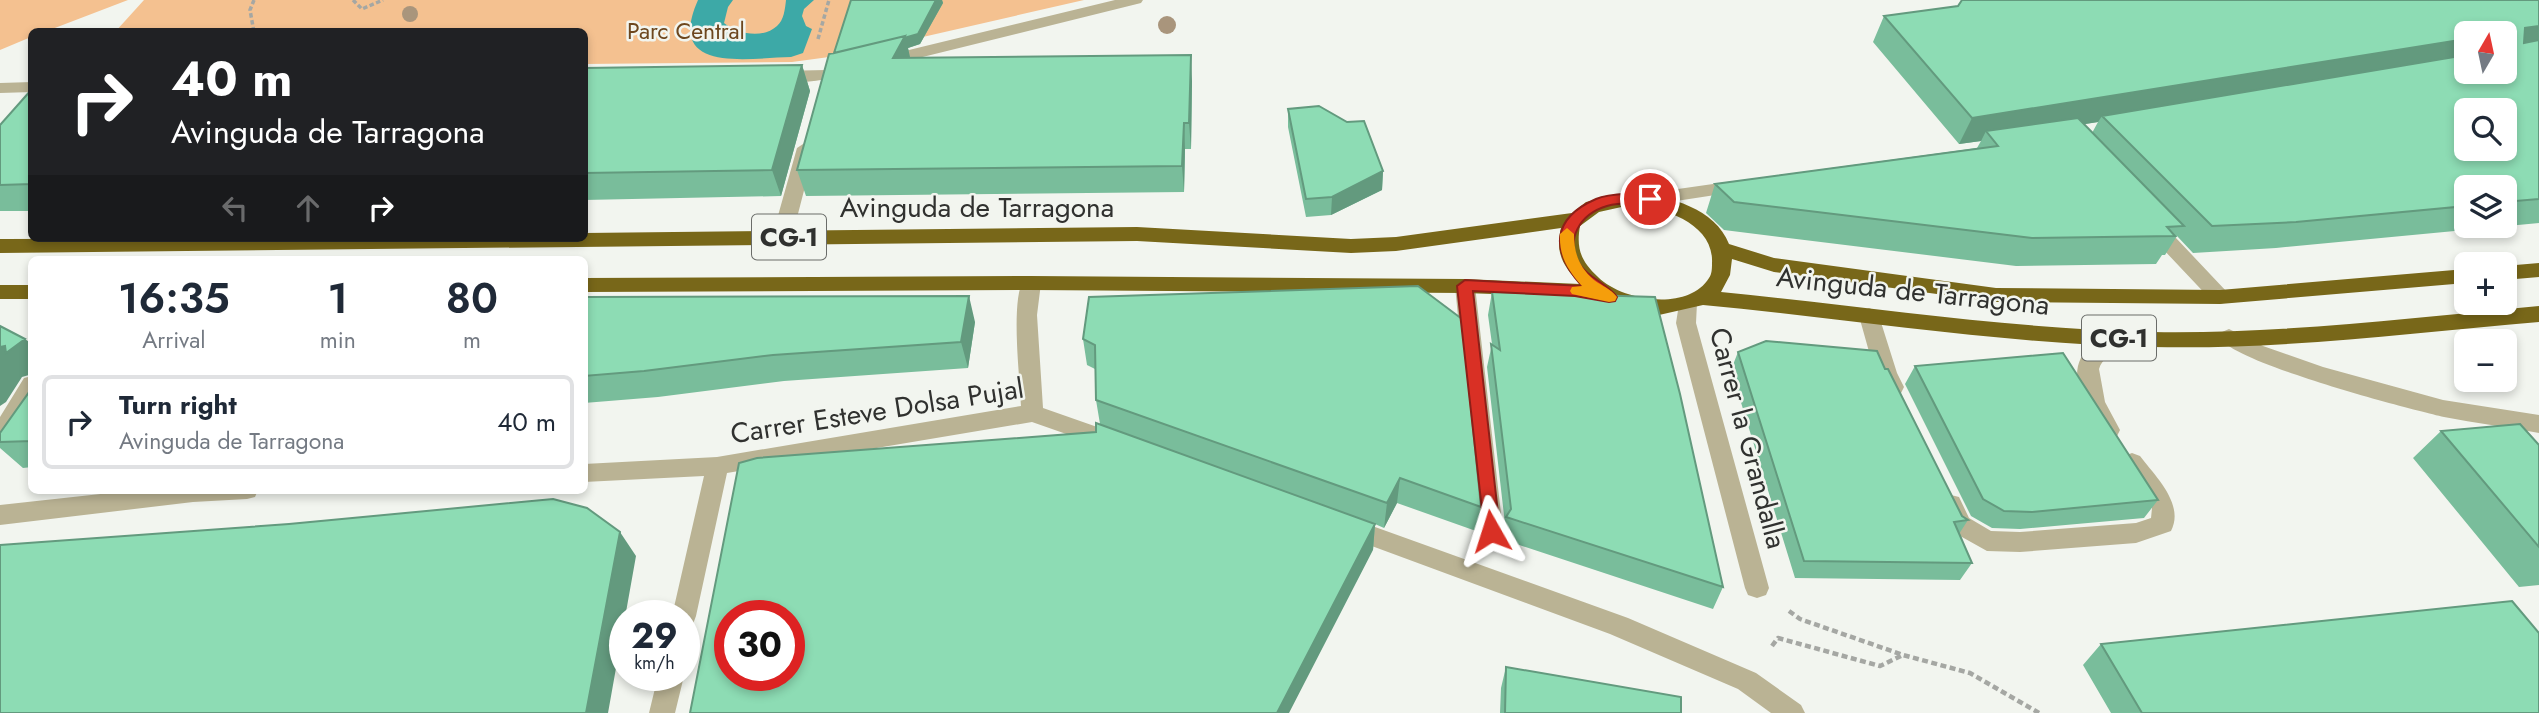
<!DOCTYPE html>
<html lang="en">
<head>
<meta charset="utf-8">
<style>
  body { margin:0; font-family:Jost,sans-serif; background:#f2f2f3; color:#1f2937; height:100vh; display:flex; flex-direction:column; font-size:26px; white-space:nowrap }
  * { box-sizing:border-box; margin:0 }
  p { font-size:23px; color:#747a83 }
  .icon { flex:none; width:38px; height:38px; fill:none; stroke:currentColor; stroke-width:2; stroke-linecap:round; stroke-linejoin:round }
  .map { position:relative; flex:1; overflow:hidden }
  .panel { position:absolute; left:28px; top:256px; width:560px; height:238px; display:flex; flex-direction:column; background:#fff; border-radius:10px; box-shadow:0 4px 10px #0003 }
  .panel>* { flex:none }
  .top-card { position:absolute; left:28px; top:28px; width:560px; height:214px; border-radius:10px; box-shadow:0 4px 10px #0003; background:#202124; color:#fff; overflow:hidden }
  .needle { width:46px; rotate:9deg }
  .tools { position:absolute; left:2454px; top:21px; display:grid; gap:14px }
  .tools a { display:grid; place-items:center; width:63px; height:63px; border-radius:10px; background:#fff; box-shadow:0 4px 10px #0003; font-size:35px }
  .speed { position:absolute; left:609px; top:600px; display:flex; gap:14px; font-size:35px; font-weight:700; text-align:center }
  .speed>* { display:grid; place-content:center; width:91px; height:91px; border-radius:50%; background:#fff; box-shadow:0 4px 10px #0003; line-height:1 }
  .speed small { font-size:18px; font-weight:400 }
  .speed .limit { border:10px solid #d22; background:#fff; color:#111 }
  .pin { position:absolute; display:grid; place-items:center; width:60px; height:60px; color:#fff; margin:-30px; border:4px solid #fff; border-radius:50%; box-shadow:0 2px 7px #0007 }
  .me { position:absolute; width:77px; margin:-38px; rotate:354deg; stroke-linejoin:round; filter:drop-shadow(0 0 5px #0008) }
  .turn { display:flex; align-items:center; gap:24px; height:147px; padding:0 28px; font-size:32px }
  .turn .icon { width:91px; height:91px; stroke-width:2.5 }
  .turn b { display:block; font-size:49px; line-height:60px }
  .lanes { display:flex; align-items:center; height:66px; padding:0 28px; background:#0003; justify-content:center; gap:35px; direction:ltr }
  .lanes .off { opacity:.35 }
  .eta { display:flex; justify-content:space-evenly; align-items:center; height:119px; text-align:center }
  .eta b { font-size:42px; font-weight:600; line-height:49px }
  ul { padding:0; list-style:none }
  li { display:flex; align-items:center; gap:21px; height:94px; margin:0 14px 10px; padding:0 14px; border:4px solid #e0e1e3; border-radius:10px }
  li div { flex:1 }
  li b { display:block; font-size:26px }
  li em { font-style:normal }
  .map>svg:first-child { display:block }
</style>
</head>
<body>
<div class="map">
<svg width="2539" height="713" viewBox="0 0 2539 713">
  <rect width="100%" height="100%" fill="#f2f5ef"/>
  <path fill="#f4c190" d="M 0,0 L 128,0 L 47,31 L 32,32 L 31,37 L 0,50 Z
    M 144,0 L 1084,0 L 844,55 L 792,62 L 585,64 L 584,32 L 115,32 Z"/>
  <path fill="#3da9a7" d="M 698,0 L 733,0 L 728,7 L 724,23 C 737,34 763,39 777,26 C 784,20 785,9 786,0 L 814,0 L 804,9 L 802,16 L 806,26 L 812,29 L 803,53 L 791,57 C 746,58 665,74 698,0 Z"/>
  <g fill="none" stroke-linecap="round" stroke-linejoin="round">
    <path stroke="#a5a7a3" stroke-width="3.5" stroke-dasharray="4.5 2.5" stroke-linecap="butt" d="M 254,0 L 250,10 L 254,32
      M 353,0 L 362,9 L 383,0
      M 818,39 L 829,0"/>
    <path stroke="#a5a7a3" stroke-width="4.5" stroke-dasharray="6 3.5" stroke-linecap="butt" d="M 1789,611 L 1800,619 L 1903,655 L 1970,673 L 2039,713
      M 1772,646 L 1778,638 L 1880,666 L 1903,655"/>
    <path fill="#bab394" fill-rule="evenodd" d="M 1115,0 L 1143,0 L 1141,3 L 882,67 L 873,62 L 876,58 Z
      M 851,64 L 860,69 L 857,73 C 840,77 782,90 770,76 L 779,71 L 826,70 Z
      M 32,82 L 32,92 L 0,93 L 0,83 Z
      M 806,142 L 815,148 L 792,237 L 789,242 L 775,242 L 772,237 L 797,148 Z
      M 1869,308 L 1876,311 L 1879,316 L 1897,373 L 1904,387 L 1901,393 L 1893,395 L 1885,393 L 1875,373 L 1859,316 L 1862,311 Z
      M 2229,329 L 2263,346 L 2323,367 L 2443,400 L 2539,415 L 2539,433 C 2507,427 2475,423 2444,417 C 2408,409 2233,363 2219,337 L 2222,332 Z
      M 2130,330 L 2137,333 L 2140,338 C 2131,354 2106,348 2099,369 L 2105,402 L 2120,430 L 2117,436 L 2109,439 L 2101,436 C 2085,411 2060,366 2094,344 C 2105,337 2118,334 2130,330 Z
      M 2132,453 L 2140,456 C 2155,476 2185,504 2171,531 L 2136,543 L 2020,552 L 1987,551 L 1953,532 L 1940,504 L 1943,497 L 1951,495 L 1959,497 L 1969,518 L 1991,531 L 2020,532 L 2136,523 L 2151,518 L 2152,508 L 2121,462 L 2124,456 Z"/>
    <path fill="#bab394" fill-rule="evenodd" d="M 1741,180 L 1748,182 L 1750,186 L 1748,190 L 1650,205 L 1643,204 L 1641,199 L 1643,194 Z
      M 2152,218 L 2159,220 L 2227,292 L 2230,297 L 2227,302 L 2220,304 L 2213,302 L 2145,230 L 2142,225 L 2145,220 Z
      M 1031,276 L 1038,278 L 1041,283 L 1037,315 L 1043,408 L 1120,435 L 1123,441 L 1120,447 L 1112,450 L 1032,422 L 727,473 L 696,616 L 693,624 L 684,627 L 684,616 L 672,616 L 704,476 L 584,482 L 584,464 L 717,457 L 1021,406 C 1020,376 1010,302 1024,278 Z
      M 1465,279 L 1472,281 L 1475,286 L 1503,531 L 1499,538 L 1491,541 L 1483,538 L 1479,531 L 1455,286 L 1458,281 Z
      M 1687,296 L 1694,298 L 1697,303 L 1696,323 L 1769,588 L 1766,595 L 1757,598 L 1748,595 L 1745,588 L 1676,323 L 1680,298 Z
      M 32,376 L 32,403 L 8,442 L 0,445 L 0,417 L 24,378 Z
      M 137,490 L 258,490 L 255,497 L 247,499 L 193,502 L 0,525 L 0,505 Z
      M 1350,518 L 1628,618 L 1756,673 L 1801,705 L 1805,713 L 1771,713 L 1738,689 L 1610,634 L 1342,535 L 1338,528 L 1342,521 Z
      M 658,676 L 684,676 L 675,713 L 649,713 Z"/>
    <path fill="#786719" fill-rule="evenodd" d="M 1635,192 C 1670,197 1715,208 1729,244 L 1774,258 L 1996,288 L 2220,290 L 2466,269 L 2466,283 L 2220,304 L 1996,302 L 1774,272 L 1732,259 L 1730,275 L 1721,292 C 1865,306 2008,329 2153,332 C 2282,334 2411,318 2539,306 L 2539,322 C 2411,333 2281,350 2152,347 C 2002,344 1852,319 1703,305 L 1659,315 L 1575,297 L 1465,293 L 1031,290 L 584,292 L 584,278 L 1031,276 L 1465,279 L 1580,284 C 1563,266 1555,253 1561,228 L 1396,251 L 1351,253 L 1137,241 L 0,253 L 0,239 L 584,238 L 584,233 L 1137,227 L 1351,239 L 1396,237 L 1572,213 L 1586,202 ZM 1635,204 C 1666,209 1714,224 1712,263 C 1712,268 1712,274 1709,278 C 1688,312 1622,301 1598,277 C 1581,261 1576,249 1580,226 L 1599,212 Z
      M 2539,263 L 2539,277 L 2504,280 L 2504,266 Z
      M 0,285 L 32,285 L 32,299 L 0,299 Z"/>
  </g>
  <g fill="#a9957c">
    <circle cx="410" cy="14" r="8"/>
    <circle cx="1167" cy="25" r="9"/>
  </g>
  <path fill="#79bd9b" fill-rule="evenodd" d="M 851,0 L 942,0 L 943,3 L 920,44 L 908,48 L 910,58 L 1192,81 L 1191,149 L 1185,149 L 1184,192 L 806,196 L 797,170 Z
    M 2539,0 L 2539,223 L 2276,248 L 2193,253 L 2177,236 L 2165,255 L 2162,255 L 2156,264 L 2016,266 L 1724,230 L 1706,213 L 1715,184 L 1977,148 L 1981,141 L 1959,144 L 1873,42 L 1884,16 ZM 2466,33 L 2504,33 L 2504,72 L 2466,72 ZM 2098,122 L 2092,133 L 2084,124 ZM 2466,187 L 2504,187 L 2504,226 L 2466,226 Z
    M 802,65 L 810,91 L 781,196 L 584,200 L 584,68 Z
    M 32,89 L 32,211 L 0,211 L 0,125 Z
    M 1288,109 L 1383,171 L 1382,190 L 1331,215 L 1306,217 L 1288,127 Z
    M 1492,292 L 1723,587 L 1713,609 L 1501,539 L 1505,524 L 1487,367 L 1492,344 L 1488,315 Z
    M 584,297 L 975,322 L 968,368 L 784,381 L 658,397 L 584,403 Z
    M 1083,339 L 1481,507 L 1476,531 L 1397,503 L 1384,528 L 1375,524 L 1373,550 L 1096,432 L 1100,424 L 1096,400 L 1095,369 L 1087,365 Z
    M 1738,352 L 1885,369 L 1962,516 L 1968,520 L 1959,534 L 1972,563 L 1960,580 L 1795,578 L 1731,370 Z
    M 1915,366 L 2158,500 L 2144,518 L 2020,529 L 1992,528 L 1971,516 L 1905,384 Z
    M 32,388 L 32,467 L 23,468 L 0,448 L 0,433 Z
    M 2441,431 L 2539,445 L 2539,585 L 2519,587 L 2413,458 Z
    M 2101,644 L 2539,713 L 2111,713 L 2083,665 Z
    M 1506,667 L 1681,713 L 1500,713 L 1501,688 Z"/>
  <path fill="#639a7e" d="M 936,0 L 942,0 L 943,3 L 920,44 L 908,48 L 911,62 L 834,54 Z
    M 2539,26 L 2539,49 L 2504,54 L 2525,28 Z
    M 2466,39 L 2466,62 L 2102,116 L 2098,122 L 1993,139 L 1986,131 L 1981,141 L 1959,144 L 1972,118 Z
    M 1191,55 L 1192,81 L 1191,149 L 1189,123 Z
    M 802,65 L 810,91 L 781,196 L 772,170 Z
    M 1184,123 L 1185,149 L 1184,192 L 1182,166 Z
    M 1383,171 L 1382,190 L 1331,215 L 1332,197 Z
    M 969,296 L 975,322 L 968,368 L 961,342 Z
    M 25,339 L 32,344 L 32,377 L 29,375 L 22,377 L 6,402 L 0,406 L 0,347 Z
    M 1400,478 L 1397,503 L 1384,528 L 1387,503 Z
    M 1375,524 L 1373,550 L 1289,713 L 1277,713 Z
    M 620,532 L 636,556 L 608,713 L 586,713 Z"/>
  <path fill="#8ddcb4" stroke="#639a7e" stroke-width="2" fill-rule="evenodd" d="M 851,0 L 936,0 L 918,34 L 904,38 L 905,36 L 834,53 Z
    M 1962,0 L 2539,0 L 2539,26 L 2525,28 L 2524,43 L 2539,40 L 2539,199 L 2504,202 L 2504,187 L 2466,187 L 2466,206 L 2296,222 L 2212,226 L 2102,116 L 2466,55 L 2466,72 L 2504,72 L 2504,33 L 2466,33 L 2466,39 L 1972,118 L 1884,16 L 1958,6 ZM 2466,110 L 2504,110 L 2504,149 L 2466,149 Z
    M 905,36 L 893,58 L 1191,55 L 1189,123 L 1184,123 L 1182,166 L 797,170 L 829,54 Z
    M 802,65 L 772,170 L 584,173 L 584,68 Z
    M 32,89 L 32,184 L 0,185 L 0,125 Z
    M 1319,106 L 1347,122 L 1364,121 L 1383,171 L 1332,197 L 1306,199 L 1288,109 Z
    M 2078,118 L 2184,226 L 2167,227 L 2175,236 L 2032,238 L 1734,202 L 1715,184 L 1998,146 L 1986,131 Z
    M 1418,286 L 1462,319 L 1481,507 L 1400,478 L 1387,503 L 1096,400 L 1095,345 L 1083,339 L 1089,297 Z
    M 1492,292 L 1655,297 L 1680,394 L 1723,587 L 1506,517 L 1511,509 L 1491,344 L 1500,350 Z
    M 969,296 L 961,342 L 773,355 L 644,371 L 584,376 L 584,297 Z
    M 0,326 L 25,339 L 6,353 L 5,346 L 0,347 Z
    M 1766,341 L 1877,351 L 1885,369 L 1888,369 L 1962,516 L 1968,520 L 1954,522 L 1972,563 L 1804,561 L 1738,352 Z
    M 2063,353 L 2158,500 L 2032,512 L 2004,511 L 1983,499 L 1915,366 Z
    M 32,388 L 32,441 L 0,442 L 0,433 Z
    M 1096,423 L 1375,524 L 1277,713 L 690,713 L 739,463 L 757,458 L 1096,432 ZM 730,616 L 789,616 L 789,676 L 730,676 Z
    M 2520,424 L 2539,445 L 2539,547 L 2441,431 Z
    M 553,499 L 587,508 L 620,532 L 586,713 L 0,713 L 0,545 L 289,524 Z
    M 2512,601 L 2539,633 L 2539,713 L 2142,713 L 2101,644 Z
    M 1506,667 L 1681,697 L 1681,713 L 1505,713 Z"/>
  <path fill="#d93025" stroke="#8d1f18" stroke-width="2" d="M 1635,193 L 1655,196 L 1657,199 L 1650,204 C 1636,203 1620,202 1607,206 C 1580,214 1564,240 1580,265 C 1590,279 1608,284 1617,297 L 1615,301 L 1609,302 L 1575,296 L 1473,291 L 1500,531 L 1497,537 L 1491,539 L 1485,537 L 1457,286 L 1465,280 L 1582,286 C 1551,252 1550,219 1596,199 C 1607,194 1623,194 1635,193 Z"/>
  <path fill="#f59e0b" d="M 1567,228 L 1574,234 C 1574,253 1579,267 1594,280 C 1602,286 1611,289 1617,297 L 1615,301 L 1609,302 L 1572,294 L 1570,291 L 1572,287 L 1582,286 C 1567,269 1559,256 1560,234 Z"/>
  <g text-anchor="middle" dominant-baseline="central" stroke-width="5" stroke-linejoin="round" paint-order="stroke">
    <g font-size="23" fill="#6d471e" stroke="#f2f5ef">
      <text x="686" y="31">Parc Central</text>
    </g>
    <g fill="#f2f5ef" stroke="#6a6c69" stroke-width="2">
      <rect x="752" y="214.5" width="74" height="45" rx="5"/>
      <rect x="2082" y="315.5" width="74" height="45" rx="5"/>
    </g>
    <g font-size="26" font-weight="bold" fill="#30312f">
      <text x="789" y="237">CG-1</text>
      <text x="2119" y="338">CG-1</text>
    </g>
    <g font-size="28" fill="#30312f" stroke="#f2f5ef">
      <text x="977" y="207">Avinguda de Tarragona</text>
      <text transform="translate(1913 291) rotate(6)">Avinguda de Tarragona</text>
      <text transform="translate(877 411) rotate(-9)">Carrer Esteve Dolsa Pujal</text>
      <text transform="translate(1748 438) rotate(75)">Carrer la Grandalla</text>
    </g>
  </g>
</svg>
<div class="tools">
<a><svg class="needle" viewBox="-14 -14 28 28"><path d="M0-13l5 13h-10z" fill="#e53935"/><path d="M0 13l5-13h-10z" fill="#747a83"/></svg></a>
<a><svg class="icon" aria-label="search" viewBox="0 0 24 24"><circle cx="10" cy="10" r="6"/><path d="M15 15l6 6"/></svg></a>
<a><svg class="icon" aria-label="layers" viewBox="0 0 24 24"><path d="M12 4l9 5-9 5-9-5zM3 14l9 5 9-5"/></svg></a>
<a>+</a>
<a>−</a>
</div>
<div class="speed"><div>29<small>km/h</small></div><div class="limit">30</div></div>
<div class="pin" style="left:1650px;top:199px;background:#d93025"><svg class="icon" aria-label="arrive" viewBox="0 0 24 24"><path d="M6 21V4h12l-3 4 3 4H6"/></svg></div>
<svg class="me" style="left:1491px;top:531px" viewBox="-20 -20 40 40"><path d="M0-17L14 15 0 8-14 15z" fill="#d93025" stroke="#fff" stroke-width="4"/></svg>
<div class="top-card">
<div class="turn"><svg class="icon" aria-label="right" viewBox="0 0 24 24"><path d="M7 20v-9h11M14 6l5 5-5 5"/></svg><div><b>40 m</b>Avinguda de Tarragona</div></div>
<div class="lanes"><svg class="icon off" aria-label="left" viewBox="0 0 24 24"><path d="M17 20v-9H6M10 6l-5 5 5 5"/></svg><svg class="icon off" aria-label="ahead" viewBox="0 0 24 24"><path d="M12 20V5M6 11l6-6 6 6"/></svg><svg class="icon" aria-label="right" viewBox="0 0 24 24"><path d="M7 20v-9h11M14 6l5 5-5 5"/></svg></div>
</div>
<section class="panel">
<div class="eta">
<div><b>16:35</b><p>Arrival</p></div>
<div><b>1</b><p>min</p></div>
<div><b>80</b><p>m</p></div>
</div>
<ul>
<li><svg class="icon" aria-label="right" viewBox="0 0 24 24"><path d="M7 20v-9h11M14 6l5 5-5 5"/></svg><div><b>Turn right</b><p>Avinguda de Tarragona</p></div><em>40 m</em></li>
</ul>
</section>
</div>
</body>
</html>
